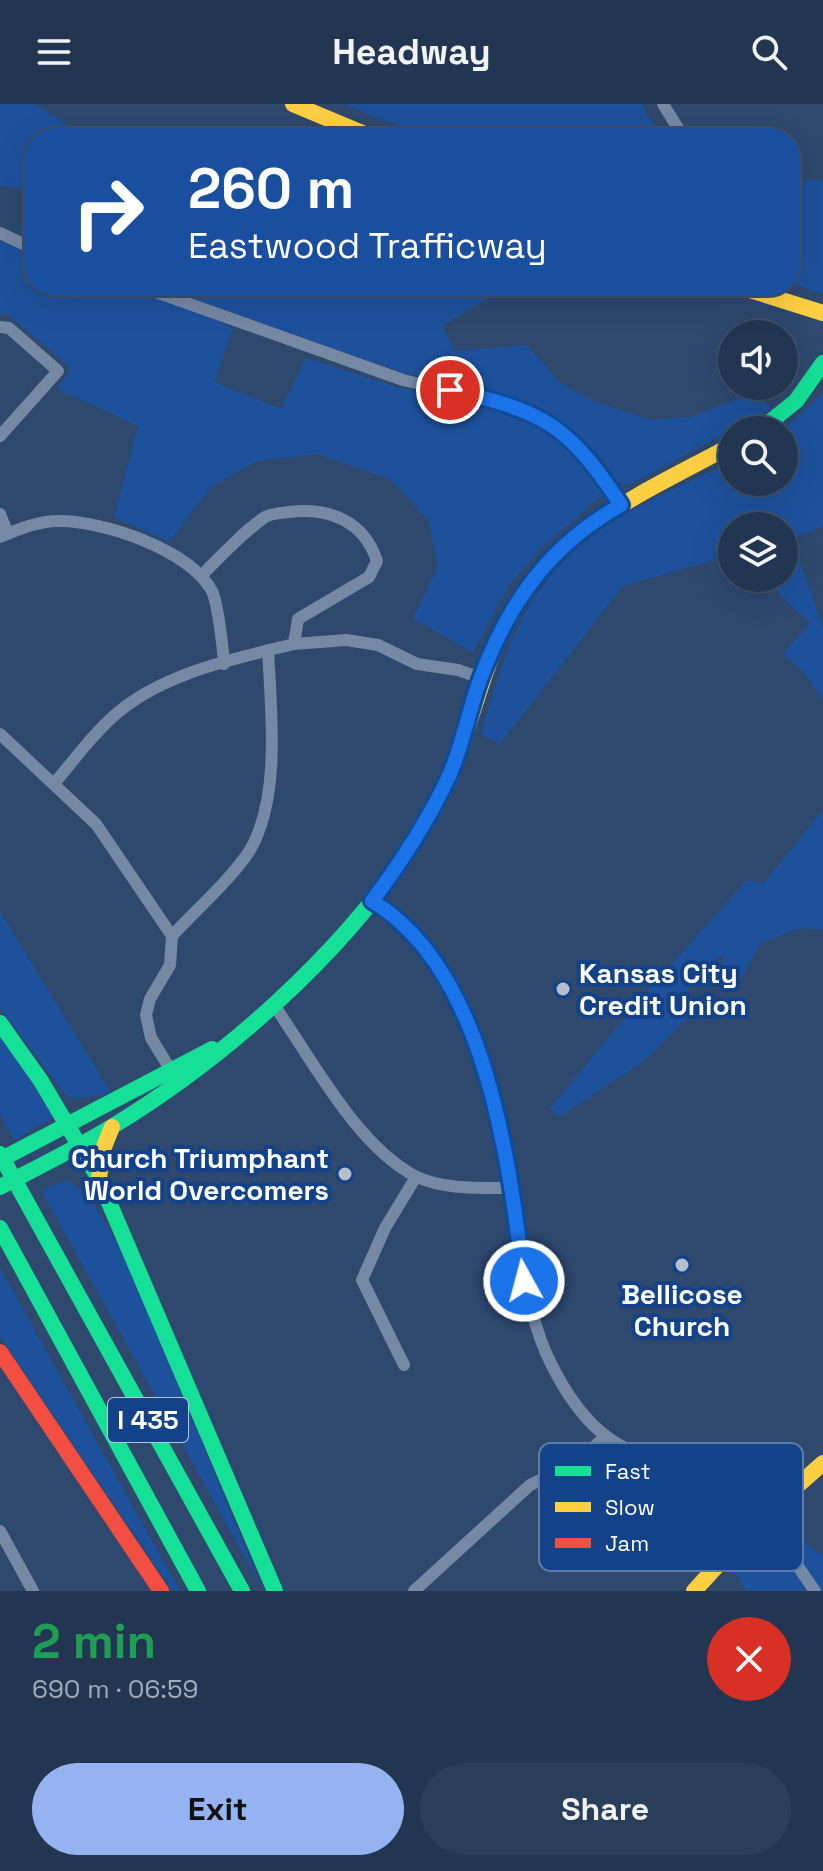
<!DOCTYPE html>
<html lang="en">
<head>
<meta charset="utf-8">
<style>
  body { margin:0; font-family:"Space Grotesk",sans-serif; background:#2a3e59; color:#f1f3f6; height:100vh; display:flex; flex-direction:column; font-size:30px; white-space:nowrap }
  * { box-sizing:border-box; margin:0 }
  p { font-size:26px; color:#a2abb8 }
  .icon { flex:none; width:44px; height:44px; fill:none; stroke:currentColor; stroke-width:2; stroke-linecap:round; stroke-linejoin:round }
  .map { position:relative; height:1487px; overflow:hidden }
  .side { display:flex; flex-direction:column; background:#223652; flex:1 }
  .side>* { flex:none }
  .guide { position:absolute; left:24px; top:24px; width:776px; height:168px; border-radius:32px; box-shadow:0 8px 32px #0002,0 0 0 2px #3f5069; background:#1a4fa0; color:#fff; overflow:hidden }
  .tools { position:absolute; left:718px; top:216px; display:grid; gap:16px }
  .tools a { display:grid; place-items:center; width:80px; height:80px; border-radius:50%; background:#223652; box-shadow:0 8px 32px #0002,0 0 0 2px #3f5069; font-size:40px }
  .pin { position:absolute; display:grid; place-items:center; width:68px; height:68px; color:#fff; margin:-34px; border:4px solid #fff; border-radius:50%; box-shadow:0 2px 8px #0007 }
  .me { position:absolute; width:88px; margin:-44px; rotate:353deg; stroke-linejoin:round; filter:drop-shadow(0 0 6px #0008) }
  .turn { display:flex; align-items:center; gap:28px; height:168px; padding:0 32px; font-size:36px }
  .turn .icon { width:104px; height:104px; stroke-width:2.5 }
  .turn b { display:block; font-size:56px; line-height:68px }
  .round { display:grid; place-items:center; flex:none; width:84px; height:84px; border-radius:42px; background:#2a3e59 }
  .overview { display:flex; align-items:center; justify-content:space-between; height:136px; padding:0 32px }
  h1 { font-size:48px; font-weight:700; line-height:60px; color:#1e9e55 }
  .action { display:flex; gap:16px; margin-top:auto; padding:16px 32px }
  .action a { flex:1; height:92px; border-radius:48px; background:#95b2f1; color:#111; font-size:32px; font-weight:700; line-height:92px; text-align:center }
  .action a+a { background:#2a3e59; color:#f1f3f6 }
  header { display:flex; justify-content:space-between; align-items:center; height:104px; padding:0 32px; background:#223652; font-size:36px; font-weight:700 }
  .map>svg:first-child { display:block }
</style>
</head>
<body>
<header><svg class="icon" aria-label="menu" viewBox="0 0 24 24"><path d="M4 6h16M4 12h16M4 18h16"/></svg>Headway<svg class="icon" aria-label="search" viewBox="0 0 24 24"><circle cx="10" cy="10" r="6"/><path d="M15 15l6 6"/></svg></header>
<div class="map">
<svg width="823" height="1487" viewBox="0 0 823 1487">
  <rect width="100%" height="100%" fill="#2e486e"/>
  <path fill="#1e519c" d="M 0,0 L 34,0 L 89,34 L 34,34 L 34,135 L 21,129 L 25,85 L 0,82 Z
    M 344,0 L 641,0 L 662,34 L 427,34 Z
    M 790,72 L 803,77 L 823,76 L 823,190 L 790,179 Z
    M 0,137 L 34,151 L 34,182 L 119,182 L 201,209 L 233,224 L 214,278 L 281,305 L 306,254 C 335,263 365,274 394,282 C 469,302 571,306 604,390 L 542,443 L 508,483 L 473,549 L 413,514 L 438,463 L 429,417 L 390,375 L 317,350 L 257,357 L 211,383 L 169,438 L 114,413 L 138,322 L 57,285 L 71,264 L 10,212 L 0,209 Z
    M 157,182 L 496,182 L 497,189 L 442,222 L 456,247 L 527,241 L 560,279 L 598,299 L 650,316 L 692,313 L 754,288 L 771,305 L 627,382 L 618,378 L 601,353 L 559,318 L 527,298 L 404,269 Z
    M 823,289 L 823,422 L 792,435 L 823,523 L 823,596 L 803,568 L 783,550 L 810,519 L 761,474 L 784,474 L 784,422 L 732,422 L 732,451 L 623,482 L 500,640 L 481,631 C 504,543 529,475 607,422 C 645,395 691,379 732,356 L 732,378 L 784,378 L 783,326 Z
    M 823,706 L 823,826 L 801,824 L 761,839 L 738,880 L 723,876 L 722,851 L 687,875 L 690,911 L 644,957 L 559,1013 L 550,1004 L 643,892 L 747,776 L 763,780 Z
    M 0,807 L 111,989 L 76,995 L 65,990 L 0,904 Z
    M 0,930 L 57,1011 L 14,1036 L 0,1010 Z
    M 66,1076 C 115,1101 162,1245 185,1298 C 211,1360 236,1422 262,1484 L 41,1086 Z
    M 0,1164 L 180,1487 L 173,1487 L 0,1232 Z
    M 781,1420 L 823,1452 L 823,1487 L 746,1487 L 734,1466 C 740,1440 757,1431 781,1420 Z"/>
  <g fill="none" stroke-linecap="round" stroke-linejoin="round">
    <path stroke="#7588a4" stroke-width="12" d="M 663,0 L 684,34
      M 0,129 L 34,145
      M 139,182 L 403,276 L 522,304 L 566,332 L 590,354 L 621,401
      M 0,223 L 9,224 L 58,267 L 0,332
      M 0,410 L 8,430
      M 0,433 C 19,425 38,417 59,417 C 104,417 190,446 212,487 C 218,500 223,545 224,560
      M 294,540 L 346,536 L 378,541 L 417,560 L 458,566 L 481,574
      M 0,630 L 96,720 L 172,832 L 170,861 L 150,895 L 146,911 L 151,934 L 172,968
      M 54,680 C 74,656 92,631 116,610 C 163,569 234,555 294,540 L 298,515 L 369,473 L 377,457 C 364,417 329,403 289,408 C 282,409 272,409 265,413 C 242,429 221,452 201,472
      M 372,797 C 460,850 498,988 513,1083 C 521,1140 523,1196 546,1249 C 566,1293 599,1343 650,1352 C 676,1357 702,1358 725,1374 C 763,1401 788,1450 815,1487
      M 172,832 C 194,808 234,772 250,746 C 281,693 271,606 268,546
      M 274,901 C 311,954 356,1041 415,1072 C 443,1086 482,1084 513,1084
      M 404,1261 L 362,1176 L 385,1124 L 416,1073
      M 0,1427 L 33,1487
      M 414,1487 L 530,1381 L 575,1360 L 605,1333"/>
    <path stroke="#16e098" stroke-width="16" d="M 760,326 L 796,297 L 823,259
      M 0,919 L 41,977 L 99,1075 L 275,1487
      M 0,1050 L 242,1487
      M 0,1056 L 212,945
      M 0,1083 C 38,1063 77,1044 113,1022 C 222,956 340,852 410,745 C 423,725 433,701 444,680
      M 0,1124 L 198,1487"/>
    <path stroke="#ffcf43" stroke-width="16" d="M 293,0 L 374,34
      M 737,182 L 823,209
      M 444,680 C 469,632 480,575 502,525 C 544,429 646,388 732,341
      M 99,1075 L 102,1048 L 112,1023
      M 694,1487 L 762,1413 L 823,1359"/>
    <path stroke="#f24e42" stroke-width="16" d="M 0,1248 L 161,1487"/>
  </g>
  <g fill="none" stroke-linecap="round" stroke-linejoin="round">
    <g stroke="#114b97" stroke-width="20">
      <path id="route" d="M 450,286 C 543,307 568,320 621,401 C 550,441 509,498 481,573 C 469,605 463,640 449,672 C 428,717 402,757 372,797 C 486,865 509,1057 524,1177"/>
    </g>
    <use href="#route" stroke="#1a73e8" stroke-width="14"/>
  </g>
  <g fill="#b6bfcc" stroke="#134289" stroke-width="3">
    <circle cx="563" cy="885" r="8"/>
    <circle cx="345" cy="1070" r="8"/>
    <circle cx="682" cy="1161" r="8"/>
  </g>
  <g text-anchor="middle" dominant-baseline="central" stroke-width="8" stroke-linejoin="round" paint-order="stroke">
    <rect fill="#134289" stroke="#b8c6dc" stroke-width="2" x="108" y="1294" width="80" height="44" rx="6"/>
    <g font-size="26" font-weight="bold" fill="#fff">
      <text x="148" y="1316">I 435</text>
    </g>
    <g font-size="28" font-weight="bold" fill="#fff" stroke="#134289" text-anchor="start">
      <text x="579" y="869">Kansas City<tspan x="579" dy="32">Credit Union</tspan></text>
      <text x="329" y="1054" text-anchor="end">Church Triumphant<tspan x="329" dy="32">World Overcomers</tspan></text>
      <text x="682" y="1190" text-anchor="middle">Bellicose<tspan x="682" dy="32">Church</tspan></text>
    </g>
  </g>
  <rect x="539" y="1339" width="264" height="128" rx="12" fill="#134289" stroke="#5a7bac" stroke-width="2"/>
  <rect x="555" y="1362" width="36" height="10" fill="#16e098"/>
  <rect x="555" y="1398" width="36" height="10" fill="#ffcf43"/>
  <rect x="555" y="1434" width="36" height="10" fill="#f24e42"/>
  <g font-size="22" fill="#fff">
    <text x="605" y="1375">Fast</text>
    <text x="605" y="1411">Slow</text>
    <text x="605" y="1447">Jam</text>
  </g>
</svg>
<div class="tools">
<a><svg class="icon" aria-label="sound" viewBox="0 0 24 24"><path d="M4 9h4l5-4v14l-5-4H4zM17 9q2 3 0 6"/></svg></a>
<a><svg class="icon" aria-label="search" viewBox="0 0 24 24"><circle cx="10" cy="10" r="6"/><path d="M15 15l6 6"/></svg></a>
<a><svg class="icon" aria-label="layers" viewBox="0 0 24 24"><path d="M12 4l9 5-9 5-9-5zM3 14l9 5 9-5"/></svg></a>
</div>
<div class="pin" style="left:450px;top:286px;background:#d93025"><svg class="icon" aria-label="arrive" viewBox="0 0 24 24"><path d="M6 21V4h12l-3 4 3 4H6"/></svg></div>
<svg class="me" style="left:524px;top:1177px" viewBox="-20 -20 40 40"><circle r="17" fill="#1a73e8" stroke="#fff" stroke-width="3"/><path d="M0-11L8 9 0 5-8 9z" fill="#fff"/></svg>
<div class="guide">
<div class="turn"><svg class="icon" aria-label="right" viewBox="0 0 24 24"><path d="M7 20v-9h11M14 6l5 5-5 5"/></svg><div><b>260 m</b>Eastwood Trafficway</div></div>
</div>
</div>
<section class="side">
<div class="overview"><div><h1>2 min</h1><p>690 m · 06:59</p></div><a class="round" style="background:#d93025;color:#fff"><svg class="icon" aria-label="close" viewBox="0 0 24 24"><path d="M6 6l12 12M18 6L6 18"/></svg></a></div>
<div class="action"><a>Exit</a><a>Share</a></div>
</section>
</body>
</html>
